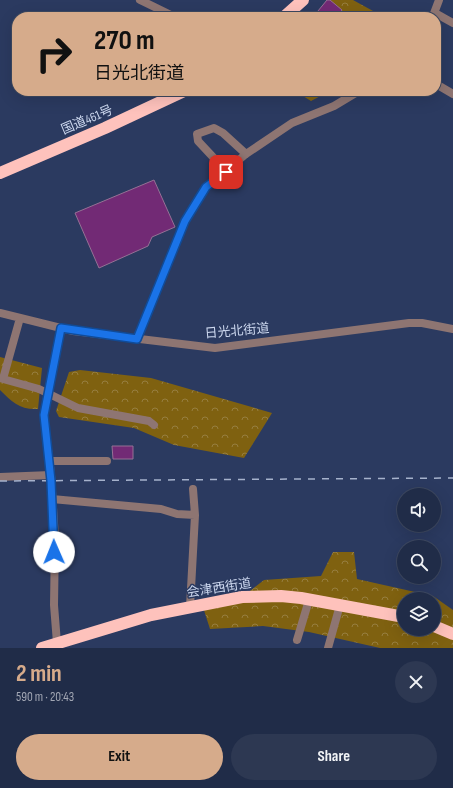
<!DOCTYPE html>
<html lang="en">
<head>
<meta charset="utf-8">
<style>
  body { margin:0; font-family:"Sofia Sans Condensed","Noto Sans JP",sans-serif; background:#2d3852; color:#f1f3f6; height:100vh; display:flex; flex-direction:column; font-size:15px; white-space:nowrap }
  * { box-sizing:border-box; margin:0 }
  p { font-size:13px; color:#a2a7b4 }
  .icon { flex:none; width:22px; height:22px; fill:none; stroke:currentColor; stroke-width:2; stroke-linecap:round; stroke-linejoin:round }
  .map { position:relative; height:648px; overflow:hidden }
  .drawer { display:flex; flex-direction:column; background:#202c48; flex:1 }
  .drawer>* { flex:none }
  .top-card { position:absolute; left:12px; top:12px; width:429px; height:84px; border-radius:16px; box-shadow:0 4px 16px #0002,0 0 0 1px #3d4860; background:#d6ab8b; color:#111; overflow:hidden }
  .fabs { position:absolute; left:397px; top:488px; display:grid; gap:8px }
  .fabs a { display:grid; place-items:center; width:44px; height:44px; border-radius:50%; background:#202c48; box-shadow:0 4px 16px #0002,0 0 0 1px #3d4860; font-size:20px }
  .pin { position:absolute; display:grid; place-items:center; width:34px; height:34px; color:#fff; margin:-17px; border-radius:8px; box-shadow:0 2px 6px #0006 }
  .me { position:absolute; width:44px; margin:-22px; rotate:359deg; stroke-linejoin:round; filter:drop-shadow(0 0 3px #0008) }
  .turn { display:flex; align-items:center; gap:14px; height:84px; padding:0 16px; font-size:18px }
  .turn .icon { width:52px; height:52px; stroke-width:2.5 }
  .turn b { display:block; font-size:28px; line-height:34px }
  .round { display:grid; place-items:center; flex:none; width:42px; height:42px; border-radius:21px; background:#2d3852 }
  .summary { display:flex; align-items:center; justify-content:space-between; height:68px; padding:0 16px }
  h1 { font-size:24px; font-weight:700; line-height:30px; color:#d6ab8b }
  .cta { display:flex; gap:8px; margin-top:auto; padding:8px 16px }
  .cta a { flex:1; height:46px; border-radius:24px; background:#d6ab8b; color:#111; font-size:16px; font-weight:700; line-height:46px; text-align:center }
  .cta a+a { background:#2d3852; color:#f1f3f6 }
  .map>svg:first-child { display:block }
</style>
</head>
<body>
<div class="map">
<svg width="453" height="648" viewBox="0 0 453 648">
  <defs>
    <pattern id="forest-crowns" width="20" height="18" patternUnits="userSpaceOnUse"><rect width="20" height="18" fill="#7f6110"/><path d="M2 6a3 3 0 1 1 6 0M12 15a3 3 0 1 1 6 0" fill="none" stroke="#967e3f"/></pattern>
  </defs>
  <rect width="100%" height="100%" fill="#2b3a60"/>
  <path fill="url(#forest-crowns)" fill-rule="evenodd" d="M 331,0 L 353,0 L 384,17 L 314,17 Z
    M 295,91 L 330,91 L 311,101 Z
    M 0,357 L 42,368 L 38,409 C 20,410 12,402 0,390 Z
    M 80,370 L 151,378 L 272,413 L 244,458 L 174,445 L 134,428 L 59,417 L 56,411 L 69,372 Z
    M 333,552 L 354,552 L 357,579 L 433,596 L 453,610 L 453,648 L 380,648 L 309,632 L 263,626 L 210,629 L 202,604 L 242,597 L 264,580 L 321,576 ZM 404,599 L 434,599 L 434,629 L 404,629 Z"/>
  <path fill="#722a75" stroke="#957195" d="M 327,0 L 330,0 L 342,10 L 337,17 L 313,17 Z
    M 154,180 L 175,227 L 152,237 L 148,246 L 99,268 L 75,213 Z
    M 112,446 L 133,446 L 133,459 L 113,459 Z"/>
  <g fill="none" stroke-linecap="round" stroke-linejoin="round">
    <path stroke="#8e7572" stroke-width="8" d="M 140,0 L 175,17
      M 435,13 L 453,23
      M 433,16 L 439,0
      M 436,84 L 453,94
      M 337,91 L 354,94 L 359,91
      M 226,171 L 198,141 L 197,134 L 214,128 L 223,133 L 246,154
      M 0,313 L 73,331 L 215,348 L 409,323 L 422,323 L 453,329
      M 20,318 L 3,379 L 39,389 L 78,408 L 149,421 L 154,425
      M 137,339 L 185,221 L 206,187 L 246,154 L 292,123 L 334,106 L 354,94
      M 50,461 L 107,461
      M 0,477 L 51,475
      M 52,499 L 161,509 L 177,514 L 195,515
      M 190,607 L 195,515 L 193,489
      M 297,640 L 309,600
      M 57,643 L 54,605 L 55,539 L 51,475 L 44,415 L 61,328
      M 328,648 L 340,605"/>
    <path stroke="#fec2bc" stroke-width="12" d="M 284,17 L 303,0
      M 0,173 L 105,128 L 184,91
      M 434,626 L 453,634
      M 42,648 L 151,615 L 242,597 L 281,596 L 301,598 L 404,617"/>
    <path stroke="#a6b2cc" stroke-width="1.5" stroke-dasharray="7 7" stroke-linecap="butt" d="M 0,481 L 453,478"/>
  </g>
  <g fill="none" stroke-linecap="round" stroke-linejoin="round">
    <g stroke="#114b97" stroke-width="10">
      <path id="route" d="M 54,552 L 51,481 L 44,415 L 61,328 L 137,339 L 185,221 L 206,187 L 226,172"/>
    </g>
    <use href="#route" stroke="#1a73e8" stroke-width="7"/>
  </g>
  <g text-anchor="middle" dominant-baseline="central" stroke-width="3" stroke-linejoin="round" paint-order="stroke">
    <g font-size="13" fill="#ccd7ee" stroke="#2b3a60">
      <text transform="translate(87 120) rotate(-23)">国道461号</text>
      <text transform="translate(237 331) rotate(-5)">日光北街道</text>
      <text transform="translate(219 588) rotate(-9)">会津西街道</text>
    </g>
  </g>
</svg>
<div class="fabs">
<a><svg class="icon" aria-label="sound" viewBox="0 0 24 24"><path d="M4 9h4l5-4v14l-5-4H4zM17 9q2 3 0 6"/></svg></a>
<a><svg class="icon" aria-label="search" viewBox="0 0 24 24"><circle cx="10" cy="10" r="6"/><path d="M15 15l6 6"/></svg></a>
<a><svg class="icon" aria-label="layers" viewBox="0 0 24 24"><path d="M12 4l9 5-9 5-9-5zM3 14l9 5 9-5"/></svg></a>
</div>
<div class="pin" style="left:226px;top:172px;background:#d93025"><svg class="icon" aria-label="arrive" viewBox="0 0 24 24"><path d="M6 21V4h12l-3 4 3 4H6"/></svg></div>
<svg class="me" style="left:54px;top:552px" viewBox="-20 -20 40 40"><circle r="19" fill="#fff"/><path d="M0-13L10 11 0 6-10 11z" fill="#1a73e8"/></svg>
<div class="top-card">
<div class="turn"><svg class="icon" aria-label="right" viewBox="0 0 24 24"><path d="M7 20v-9h11M14 6l5 5-5 5"/></svg><div><b>270 m</b>日光北街道</div></div>
</div>
</div>
<section class="drawer">
<div class="summary"><div><h1>2 min</h1><p>590 m · 20:43</p></div><a class="round"><svg class="icon" aria-label="close" viewBox="0 0 24 24"><path d="M6 6l12 12M18 6L6 18"/></svg></a></div>
<div class="cta"><a>Exit</a><a>Share</a></div>
</section>
</body>
</html>
